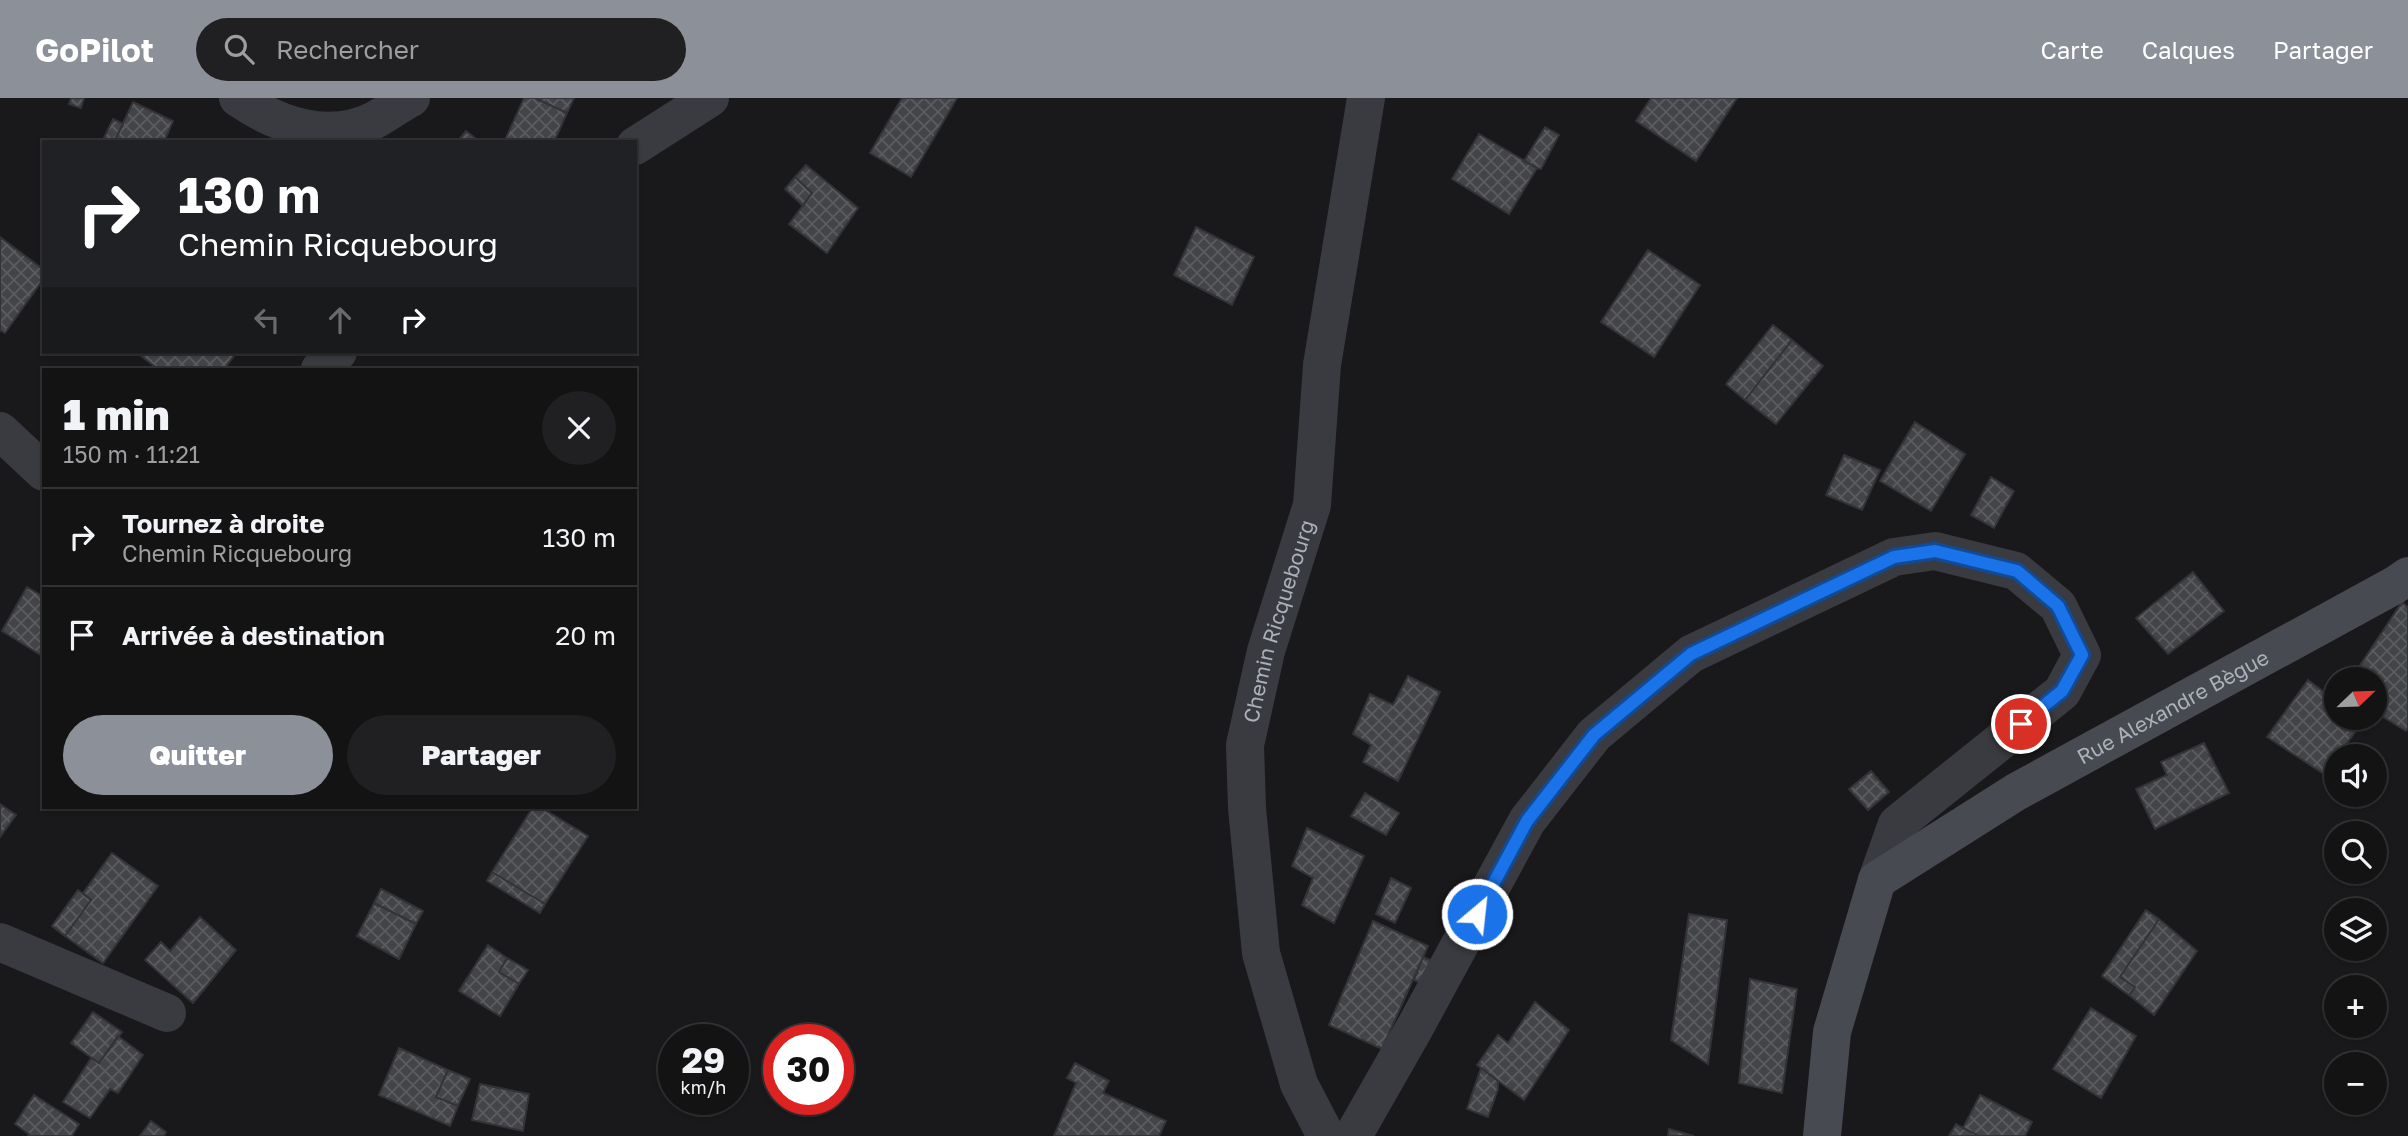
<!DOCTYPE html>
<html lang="fr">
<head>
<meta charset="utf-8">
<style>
  body { margin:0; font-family:"Golos Text",sans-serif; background:#202022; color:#f1f3f6; height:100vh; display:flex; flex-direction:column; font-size:26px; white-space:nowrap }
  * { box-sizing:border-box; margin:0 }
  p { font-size:23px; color:#9d9ea0 }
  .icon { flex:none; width:38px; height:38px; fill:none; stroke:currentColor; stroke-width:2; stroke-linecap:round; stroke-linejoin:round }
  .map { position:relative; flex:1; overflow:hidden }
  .drawer { position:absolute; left:42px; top:270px; width:595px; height:441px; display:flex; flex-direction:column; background:#131314; border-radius:0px; box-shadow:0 2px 5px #0004,0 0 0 2px #323234 }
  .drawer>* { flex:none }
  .banner { position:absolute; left:42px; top:42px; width:595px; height:214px; border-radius:0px; box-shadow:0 2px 5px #0004,0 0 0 2px #323234; background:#202124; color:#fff; overflow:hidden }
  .needle { width:46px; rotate:67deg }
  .buttons { position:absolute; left:2324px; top:569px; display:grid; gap:14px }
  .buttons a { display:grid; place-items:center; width:63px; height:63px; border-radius:50%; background:#131314; box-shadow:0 2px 5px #0004,0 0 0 2px #323234; font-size:35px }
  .speed { position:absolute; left:658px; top:926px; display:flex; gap:14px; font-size:35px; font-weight:700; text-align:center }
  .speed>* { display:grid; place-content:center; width:91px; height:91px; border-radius:50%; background:#131314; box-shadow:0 2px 5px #0004,0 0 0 2px #323234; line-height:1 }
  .speed small { font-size:18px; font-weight:400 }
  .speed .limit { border:10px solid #d22; background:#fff; color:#111 }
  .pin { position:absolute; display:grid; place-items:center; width:60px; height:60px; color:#fff; margin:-30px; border:4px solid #fff; border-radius:50%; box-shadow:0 2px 7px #0007 }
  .me { position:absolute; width:77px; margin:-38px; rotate:28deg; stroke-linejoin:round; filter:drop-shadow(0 0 5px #0008) }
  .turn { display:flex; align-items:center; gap:24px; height:147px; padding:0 21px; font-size:32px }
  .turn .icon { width:91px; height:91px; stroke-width:2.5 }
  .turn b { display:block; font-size:49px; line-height:60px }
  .lanes { display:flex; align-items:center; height:66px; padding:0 21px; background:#0003; justify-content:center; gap:35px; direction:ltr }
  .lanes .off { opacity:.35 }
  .round { display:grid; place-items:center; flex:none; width:74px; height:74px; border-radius:37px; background:#202022 }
  .overview { display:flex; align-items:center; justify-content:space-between; height:119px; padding:0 21px }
  h1 { font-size:42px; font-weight:800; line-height:52px }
  .action { display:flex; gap:14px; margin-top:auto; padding:14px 21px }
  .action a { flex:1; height:80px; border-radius:42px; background:#8c9099; color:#fff; font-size:28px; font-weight:800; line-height:80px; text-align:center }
  .action a+a { background:#202022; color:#f1f3f6 }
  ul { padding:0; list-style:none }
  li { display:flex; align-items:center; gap:21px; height:98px; padding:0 21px; border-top:2px solid #323234 }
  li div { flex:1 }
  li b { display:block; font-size:26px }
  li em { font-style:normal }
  header { display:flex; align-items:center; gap:42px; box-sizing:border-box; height:98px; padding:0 35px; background:#8c9099; color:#fff }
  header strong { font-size:33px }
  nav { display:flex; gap:38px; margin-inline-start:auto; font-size:24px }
  .search { width:490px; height:63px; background:#202022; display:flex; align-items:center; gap:18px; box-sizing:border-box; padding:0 24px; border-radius:38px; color:#9d9ea0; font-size:26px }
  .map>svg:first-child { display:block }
</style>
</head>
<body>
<header>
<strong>GoPilot</strong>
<div class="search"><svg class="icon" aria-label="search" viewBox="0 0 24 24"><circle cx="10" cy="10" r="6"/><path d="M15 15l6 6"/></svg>Rechercher</div>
<nav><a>Carte</a><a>Calques</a><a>Partager</a></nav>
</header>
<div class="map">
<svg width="2408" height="1038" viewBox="0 0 2408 1038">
  <defs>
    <pattern id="building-cross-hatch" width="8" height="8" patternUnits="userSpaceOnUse" patternTransform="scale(1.75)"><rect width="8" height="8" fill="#434448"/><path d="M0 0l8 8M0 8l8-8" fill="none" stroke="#5b5c60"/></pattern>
  </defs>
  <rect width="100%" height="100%" fill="#19191b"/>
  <path fill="url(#building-cross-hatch)" stroke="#333337" stroke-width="2" d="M 71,0 L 84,0 L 81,10 L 69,6 Z
    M 524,0 L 535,0 L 567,15 L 554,44 L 504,44 Z
    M 535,0 L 574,0 L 567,15 Z
    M 902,0 L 957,0 L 911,79 L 870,55 Z
    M 1651,0 L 1737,0 L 1696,63 L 1636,23 Z
    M 133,4 L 173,23 L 164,44 L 114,44 Z
    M 113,21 L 123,26 L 114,44 L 102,44 Z
    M 1545,29 L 1559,37 L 1541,71 L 1537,70 L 1524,63 Z
    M 466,33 L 480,44 L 457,44 Z
    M 1479,36 L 1537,70 L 1509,116 L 1452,81 Z
    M 806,67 L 858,110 L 827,155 L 789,126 L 812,95 L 795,79 Z
    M 795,79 L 812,95 L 803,108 L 785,91 Z
    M 1196,129 L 1254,159 L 1232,207 L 1174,177 Z
    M 0,139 L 44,172 L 44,180 L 5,235 L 0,232 Z
    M 1648,152 L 1700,187 L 1654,259 L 1601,224 Z
    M 1773,227 L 1792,242 L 1745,302 L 1726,286 Z
    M 1792,242 L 1823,268 L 1776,326 L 1745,302 Z
    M 136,254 L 237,254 L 224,271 L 158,271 Z
    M 1915,324 L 1965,356 L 1931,413 L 1880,383 Z
    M 1844,357 L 1880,372 L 1862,412 L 1826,397 Z
    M 1991,379 L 2014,393 L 1994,430 L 1971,417 Z
    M 2193,474 L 2224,513 L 2168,556 L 2136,520 Z
    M 27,489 L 44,499 L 44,559 L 2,533 Z
    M 2402,504 L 2408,509 L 2408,630 L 2406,633 L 2375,614 L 2375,581 L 2351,581 Z
    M 1408,578 L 1440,594 L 1398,683 L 1363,664 L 1371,647 L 1353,636 L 1370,596 L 1393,607 Z
    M 2308,582 L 2336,603 L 2336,620 L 2360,620 L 2364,622 L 2324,676 L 2267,639 Z
    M 2204,645 L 2229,695 L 2155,731 L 2136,691 L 2167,677 L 2161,664 Z
    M 1871,673 L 1889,694 L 1868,712 L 1849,691 Z
    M 1365,695 L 1399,715 L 1386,737 L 1351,718 Z
    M 0,706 L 16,717 L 0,739 Z
    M 533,709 L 540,709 L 588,738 L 545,806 L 492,774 Z
    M 1307,730 L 1364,758 L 1334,825 L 1302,807 L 1313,780 L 1292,768 Z
    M 112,755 L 158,788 L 103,865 L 65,838 L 91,802 L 83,795 Z
    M 492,774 L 545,806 L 540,815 L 487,783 Z
    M 1391,780 L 1411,790 L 1395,825 L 1376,816 Z
    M 381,791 L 423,813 L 416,826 L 374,805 Z
    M 78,792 L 91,802 L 65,838 L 52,828 Z
    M 374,805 L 416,826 L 399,861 L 357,838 Z
    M 2146,812 L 2159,821 L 2120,879 L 2135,889 L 2129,897 L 2102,878 Z
    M 1689,816 L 1727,822 L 1708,966 L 1671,942 Z
    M 200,819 L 236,852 L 193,905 L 145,862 L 161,844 L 170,853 Z
    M 2159,821 L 2197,853 L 2154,917 L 2129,897 L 2135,889 L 2120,879 Z
    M 1373,823 L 1428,848 L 1382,951 L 1329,927 Z
    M 488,847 L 507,860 L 499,874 L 519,886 L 500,918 L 459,893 Z
    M 1423,859 L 1441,867 L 1431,890 L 1414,882 Z
    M 507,860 L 528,872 L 519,886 L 499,874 Z
    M 1750,881 L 1797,891 L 1782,995 L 1739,985 Z
    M 1535,904 L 1569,932 L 1524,1002 L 1477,967 L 1498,937 L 1508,945 Z
    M 2091,910 L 2136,938 L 2101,1000 L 2053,971 Z
    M 93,914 L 122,934 L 99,965 L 71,945 Z
    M 118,938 L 143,957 L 118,995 L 110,991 L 90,1020 L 63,1004 L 91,960 L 99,965 Z
    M 399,950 L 448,972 L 436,999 L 458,1008 L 450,1028 L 379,997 Z
    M 1075,965 L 1109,983 L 1103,995 L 1166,1023 L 1159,1038 L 1054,1038 L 1076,985 L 1067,980 Z
    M 1481,970 L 1498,983 L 1498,991 L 1488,1019 L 1467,1011 Z
    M 448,972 L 470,981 L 458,1008 L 436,999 Z
    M 480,986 L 529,996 L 523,1033 L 472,1022 Z
    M 34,997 L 79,1026 L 72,1038 L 28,1038 L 29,1036 L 15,1026 Z
    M 1980,997 L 2032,1024 L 2025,1038 L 1979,1038 L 1963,1030 Z
    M 151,1023 L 166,1034 L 164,1038 L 140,1038 Z
    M 1956,1026 L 1963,1030 L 1979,1038 L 1949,1038 Z
    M 1669,1031 L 1694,1038 L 1668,1038 Z"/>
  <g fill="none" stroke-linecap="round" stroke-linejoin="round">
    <g stroke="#393b40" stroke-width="38">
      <path d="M 238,0 C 277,27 327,45 373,23 C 386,16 398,7 411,0"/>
      <path d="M 635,48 L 710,0"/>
      <path d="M 320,271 L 338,254"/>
      <path d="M 0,333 L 44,374"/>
      <path d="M 0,844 L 167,915"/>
      <path id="s1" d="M 1326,1038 L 1299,986 L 1261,855 L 1247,710 L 1245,647 L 1266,553 L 1312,407 L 1322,267 L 1366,0"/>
      <path d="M 1353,1038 L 1414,931 L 1527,723 L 1594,637 L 1691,556 L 1894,459 L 1935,453 L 2016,473 L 2058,508 L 2082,557 L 2062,594 L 1897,726 L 1877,782"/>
    </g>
    <path stroke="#474a50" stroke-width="38" id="s2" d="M 1822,1038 L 1832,934 L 1877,782 L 2016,694 L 2395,487 L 2408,478"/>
  </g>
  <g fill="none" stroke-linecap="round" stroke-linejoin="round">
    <g stroke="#114b97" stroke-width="18">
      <path id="route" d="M 1477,816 L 1527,723 L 1594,637 L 1691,556 L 1894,459 L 1935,453 L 2017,473 L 2058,508 L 2082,557 L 2062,593 L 2021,626"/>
    </g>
    <use href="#route" stroke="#1a73e8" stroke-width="12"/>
  </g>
  <g text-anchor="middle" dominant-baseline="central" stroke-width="7" stroke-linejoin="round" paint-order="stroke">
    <g font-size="21" fill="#abb0bb" stroke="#141416">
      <text stroke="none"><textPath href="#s1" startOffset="532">Chemin Ricquebourg</textPath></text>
      <text stroke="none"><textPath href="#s2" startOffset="606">Rue Alexandre Bègue</textPath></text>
    </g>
  </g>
</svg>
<div class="buttons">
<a><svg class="needle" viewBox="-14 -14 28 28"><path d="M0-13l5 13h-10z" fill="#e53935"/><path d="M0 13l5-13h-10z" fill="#9d9ea0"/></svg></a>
<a><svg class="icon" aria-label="sound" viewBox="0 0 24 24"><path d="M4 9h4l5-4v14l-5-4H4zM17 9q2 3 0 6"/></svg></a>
<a><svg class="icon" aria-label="search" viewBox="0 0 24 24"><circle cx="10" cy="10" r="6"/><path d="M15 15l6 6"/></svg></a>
<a><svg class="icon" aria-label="layers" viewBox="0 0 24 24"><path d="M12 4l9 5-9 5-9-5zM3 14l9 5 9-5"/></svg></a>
<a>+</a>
<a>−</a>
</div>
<div class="speed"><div>29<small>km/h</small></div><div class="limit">30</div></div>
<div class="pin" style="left:2021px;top:626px;background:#d93025"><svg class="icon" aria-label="arrive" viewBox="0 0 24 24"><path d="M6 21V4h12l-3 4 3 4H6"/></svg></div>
<svg class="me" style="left:1477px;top:816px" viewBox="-20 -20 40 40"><circle r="17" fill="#1a73e8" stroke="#fff" stroke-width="3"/><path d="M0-11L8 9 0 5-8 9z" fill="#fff"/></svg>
<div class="banner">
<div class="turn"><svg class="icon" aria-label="right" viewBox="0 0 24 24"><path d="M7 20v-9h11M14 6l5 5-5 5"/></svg><div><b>130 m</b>Chemin Ricquebourg</div></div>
<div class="lanes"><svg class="icon off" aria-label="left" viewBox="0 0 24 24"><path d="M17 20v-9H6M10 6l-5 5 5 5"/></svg><svg class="icon off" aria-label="ahead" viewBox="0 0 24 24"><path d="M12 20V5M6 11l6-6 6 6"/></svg><svg class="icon" aria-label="right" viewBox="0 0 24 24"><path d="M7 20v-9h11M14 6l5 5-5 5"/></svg></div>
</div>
<section class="drawer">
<div class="overview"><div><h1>1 min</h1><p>150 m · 11:21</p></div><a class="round"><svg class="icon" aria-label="close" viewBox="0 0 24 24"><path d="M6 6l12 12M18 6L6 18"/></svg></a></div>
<ul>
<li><svg class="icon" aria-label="right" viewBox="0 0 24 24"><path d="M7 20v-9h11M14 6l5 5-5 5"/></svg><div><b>Tournez à droite</b><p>Chemin Ricquebourg</p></div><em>130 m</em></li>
<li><svg class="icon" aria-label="arrive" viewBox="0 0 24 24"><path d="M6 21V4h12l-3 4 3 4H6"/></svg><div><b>Arrivée à destination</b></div><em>20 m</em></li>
</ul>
<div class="action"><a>Quitter</a><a>Partager</a></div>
</section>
</div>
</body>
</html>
